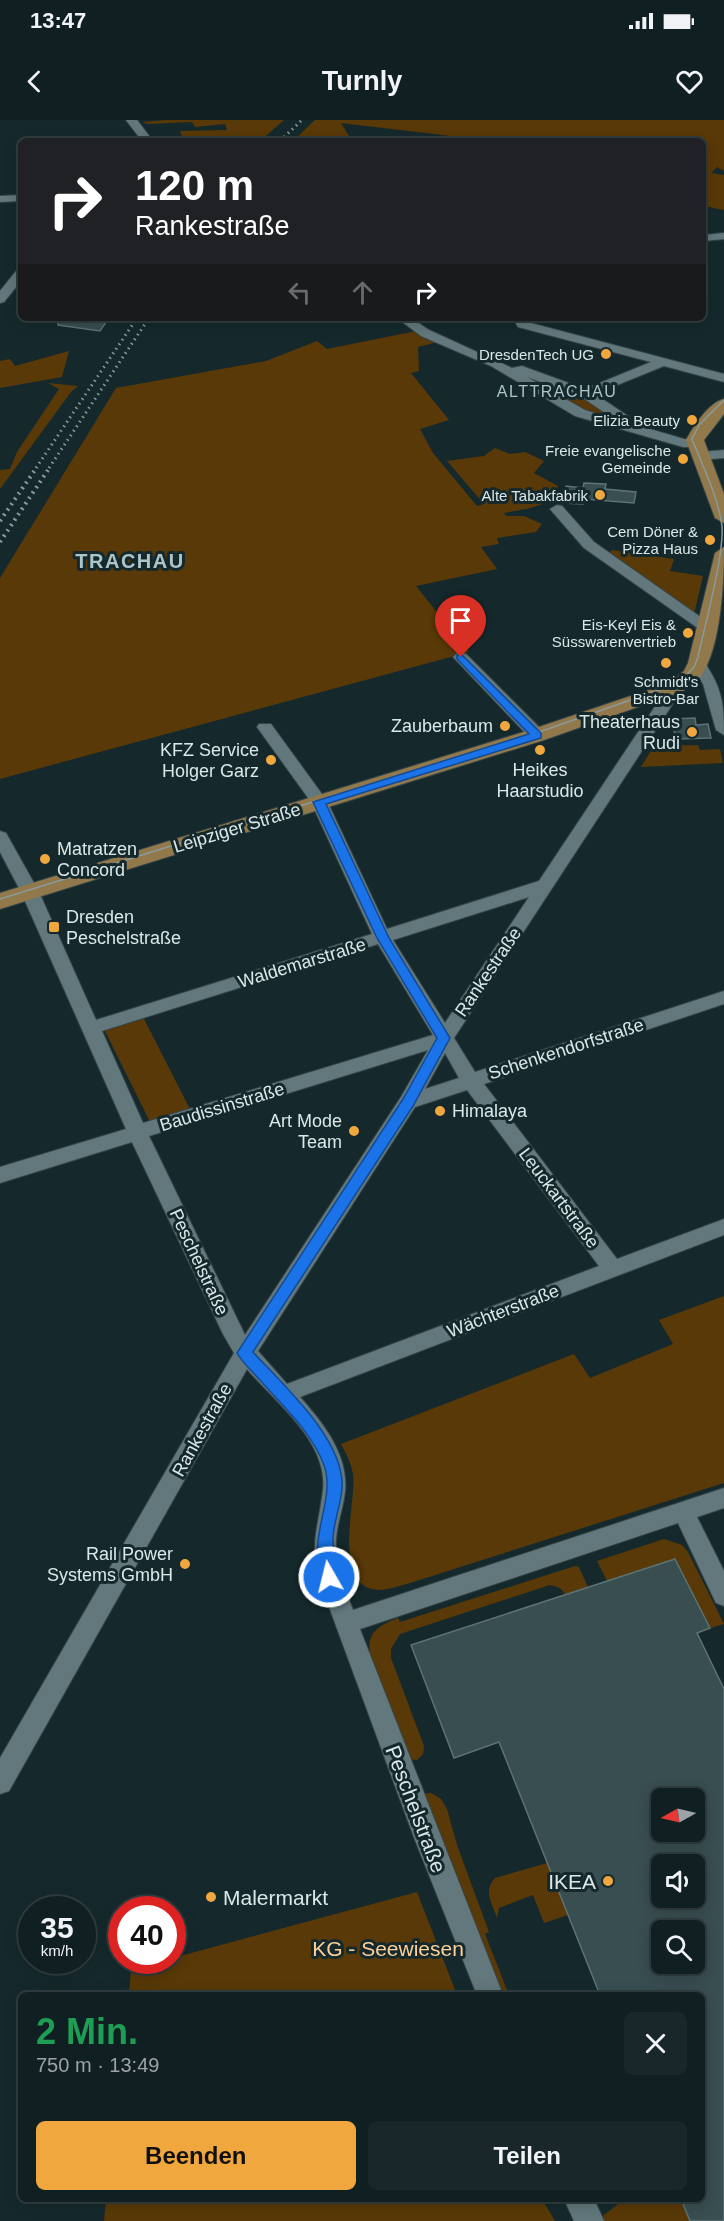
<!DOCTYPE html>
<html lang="de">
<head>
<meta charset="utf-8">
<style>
  body { margin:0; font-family:Arial,sans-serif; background:#19272a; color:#f1f3f6; height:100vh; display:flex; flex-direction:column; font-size:22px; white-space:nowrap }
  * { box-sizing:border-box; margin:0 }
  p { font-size:20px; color:#9ca2a5 }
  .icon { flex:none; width:33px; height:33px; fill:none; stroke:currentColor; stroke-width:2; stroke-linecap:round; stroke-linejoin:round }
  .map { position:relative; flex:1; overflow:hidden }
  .details { position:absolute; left:18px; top:1872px; width:687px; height:210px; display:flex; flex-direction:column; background:#101f21; border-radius:9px; box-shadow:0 3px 15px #0003,0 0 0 2px #303d3f }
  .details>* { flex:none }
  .banner { position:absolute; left:18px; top:18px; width:688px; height:183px; border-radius:9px; box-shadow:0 3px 15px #0003,0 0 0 2px #303d3f; background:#202124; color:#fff; overflow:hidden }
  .needle { width:39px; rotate:262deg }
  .tools { position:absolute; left:651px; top:1668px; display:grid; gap:12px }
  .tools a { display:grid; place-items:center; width:54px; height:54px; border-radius:9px; background:#101f21; box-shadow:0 3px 15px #0003,0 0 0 2px #303d3f; font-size:30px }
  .speed { position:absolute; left:18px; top:1776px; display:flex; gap:12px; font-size:30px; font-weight:700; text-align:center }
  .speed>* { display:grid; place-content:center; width:78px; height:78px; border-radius:50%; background:#101f21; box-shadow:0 3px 15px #0003,0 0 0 2px #303d3f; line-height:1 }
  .speed small { font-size:15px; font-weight:400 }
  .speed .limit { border:9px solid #d22; background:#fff; color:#111 }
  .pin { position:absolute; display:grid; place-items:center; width:51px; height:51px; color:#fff; margin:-62px -26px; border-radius:50% 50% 50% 0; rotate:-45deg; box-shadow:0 0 6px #0007 }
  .pin .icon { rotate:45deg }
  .me { position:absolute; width:66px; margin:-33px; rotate:352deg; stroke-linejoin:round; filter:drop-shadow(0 0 4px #0008) }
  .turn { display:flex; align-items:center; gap:21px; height:126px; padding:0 18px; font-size:27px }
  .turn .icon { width:78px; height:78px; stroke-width:2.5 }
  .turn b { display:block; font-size:42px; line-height:51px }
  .lanes { display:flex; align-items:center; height:57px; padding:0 18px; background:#0003; justify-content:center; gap:30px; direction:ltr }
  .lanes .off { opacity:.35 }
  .round { display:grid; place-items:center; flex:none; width:63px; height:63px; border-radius:9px; background:#19272a }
  .head { display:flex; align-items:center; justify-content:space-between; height:102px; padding:0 18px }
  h1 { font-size:36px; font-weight:600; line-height:45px; color:#1e9e55 }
  .action { display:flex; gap:12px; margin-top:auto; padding:12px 18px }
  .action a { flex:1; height:69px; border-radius:9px; background:#efa73e; color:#111; font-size:24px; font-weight:600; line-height:69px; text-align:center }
  .action a+a { background:#19272a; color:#f1f3f6 }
  .status { display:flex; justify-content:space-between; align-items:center; height:42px; padding:0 30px; background:#101f21; direction:ltr }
  .status svg { height:16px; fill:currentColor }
  header { display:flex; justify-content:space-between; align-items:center; height:78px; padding:0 18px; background:#101f21; font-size:27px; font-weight:600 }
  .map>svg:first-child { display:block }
</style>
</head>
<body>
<div class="status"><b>13:47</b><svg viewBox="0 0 49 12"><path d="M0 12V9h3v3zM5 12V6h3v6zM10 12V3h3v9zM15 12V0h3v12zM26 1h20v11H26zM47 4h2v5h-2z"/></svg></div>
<header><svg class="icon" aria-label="back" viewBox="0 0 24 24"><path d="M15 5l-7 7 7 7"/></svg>Turnly<svg class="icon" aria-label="heart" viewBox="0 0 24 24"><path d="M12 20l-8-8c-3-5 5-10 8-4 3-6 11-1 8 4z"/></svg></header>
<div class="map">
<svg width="724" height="2101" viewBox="0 0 724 2101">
  <rect width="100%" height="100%" fill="#15292c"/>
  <path fill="#593907" d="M 166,0 L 284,0 L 260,21 L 203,20 L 200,17 L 182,16 L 180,11 L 227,10 L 225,4 L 195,7 L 192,2 L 148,4 L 142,2 Z
    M 315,0 L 724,0 L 724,51 L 717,47 L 711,53 L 724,55 L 724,90 L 704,86 L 704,21 L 493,21 L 341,3 L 352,21 L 293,21 Z
    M 416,211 L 437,222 L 418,227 L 419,251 L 411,253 L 449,300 L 420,309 L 433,333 L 477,386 L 484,384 L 447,341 L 484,336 L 495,328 L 510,334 L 525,332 L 544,341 L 534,353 L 558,366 L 553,380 L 531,388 L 504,393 L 506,396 L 524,396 L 542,404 L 536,412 L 497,418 L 499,424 L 481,427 L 497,449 L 416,466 L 469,532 L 0,659 L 0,458 L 116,268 L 266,241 L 317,221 L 327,229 Z
    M 69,231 L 62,257 L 0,268 L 0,241 L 10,239 L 15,246 Z
    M 530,258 L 581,275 L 620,301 L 583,291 L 530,261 Z
    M 48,263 L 78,266 L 71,272 L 0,369 L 0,350 L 10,349 L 17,332 L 59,269 Z
    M 612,430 L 674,439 L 670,451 L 703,456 L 694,494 L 610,432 Z
    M 698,625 L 700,630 L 720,629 L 723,643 L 641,647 L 654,626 Z
    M 143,897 L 190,989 L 150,1002 L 104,909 Z
    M 724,1176 L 724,1363 L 407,1464 C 398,1466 388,1470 379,1470 C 330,1469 357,1381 353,1354 C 351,1343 346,1333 341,1324 L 574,1234 L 590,1258 L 673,1224 L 659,1200 Z
    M 664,1419 L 682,1425 L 688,1432 L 724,1504 L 710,1508 L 675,1439 L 607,1461 L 597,1441 Z
    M 575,1446 L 579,1447 L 588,1467 L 565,1474 L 560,1468 L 550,1465 L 400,1514 L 391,1529 L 391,1538 L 424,1626 L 423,1634 L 417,1640 L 408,1639 C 399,1615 364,1541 370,1520 C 374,1507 386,1503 398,1498 L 400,1502 Z
    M 431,1673 L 441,1679 L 447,1689 L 457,1725 L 489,1812 L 485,1814 L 509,1875 L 501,1875 L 421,1674 Z
    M 547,1743 L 568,1795 L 544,1803 L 533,1775 L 499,1788 L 497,1798 C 492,1783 483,1771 495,1758 Z
    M 417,1772 L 457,1875 L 129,1875 L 131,1849 L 172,1840 L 173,1838 Z
    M 106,2079 L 542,2079 L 555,2101 L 104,2101 Z
    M 620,2079 L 681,2079 L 690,2101 L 601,2101 L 600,2098 L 621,2082 Z"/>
  <path fill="#394e51" stroke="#5c7275" stroke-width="1.5" fill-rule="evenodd" d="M 58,198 L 109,198 L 100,211 L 58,205 Z
    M 584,363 L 606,364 L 605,369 L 636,372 L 634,383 L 584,379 L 583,384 L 563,383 L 566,366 L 583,368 Z
    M 695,598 L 696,605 L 708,604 L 711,618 L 676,619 L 671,599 Z
    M 675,1439 L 710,1508 L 697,1513 L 724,1569 L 724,2101 L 690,2101 L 681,2079 L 702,2079 L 702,1875 L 600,1875 L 499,1622 L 454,1638 L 411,1525 ZM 662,1678 L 694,1678 L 694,1712 L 662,1712 ZM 662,1744 L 694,1744 L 694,1778 L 662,1778 ZM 662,1810 L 694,1810 L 694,1844 L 662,1844 Z"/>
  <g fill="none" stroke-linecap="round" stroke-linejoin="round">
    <g stroke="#354548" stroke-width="2">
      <path id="minor" d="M 126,0 L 137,0 L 153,21 L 142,21 Z
        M 21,75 L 21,81 L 0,82 L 0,76 Z
        M 724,113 L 724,119 L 704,121 L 704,115 Z
        M 21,149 L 21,161 L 4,182 L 0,183 L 0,171 L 17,150 Z
        M 397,198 L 411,198 L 429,210 L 512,248 L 522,246 L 585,269 L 651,242 L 518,207 L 513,198 L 525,198 L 527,202 L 724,254 L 724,262 L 664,246 L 595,274 L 628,296 L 630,299 L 626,302 L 684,319 L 700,320 L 702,323 L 695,327 L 683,327 L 575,296 L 491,246 L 421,216 ZM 527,257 L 580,276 L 614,299 L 585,290 Z
        M 724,330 L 724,338 L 700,340 L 693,336 L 700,332 Z
        M 557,385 L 562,386 L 594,422 L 712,505 L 714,508 L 712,511 L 702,511 L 584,428 L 550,389 Z
        M 461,532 L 466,534 L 543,611 L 545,615 L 543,619 L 531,619 L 456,540 L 453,537 L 456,534 Z
        M 698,538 L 703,540 C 722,568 724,582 724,615 L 716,610 L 703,564 L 690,543 Z
        M 663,567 L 668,569 L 674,582 L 454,918 L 475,952 L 724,871 L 724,884 L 484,964 L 617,1139 L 724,1099 L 724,1115 L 300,1277 C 323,1303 349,1335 345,1372 C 343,1390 335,1408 336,1427 C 336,1449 345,1469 353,1490 L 724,1368 L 724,1388 L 697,1397 L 724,1451 L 724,1486 L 716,1483 L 678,1403 L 360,1509 L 503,1875 L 477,1875 L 415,1720 L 318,1457 C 310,1423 319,1403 323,1370 C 328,1321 275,1282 247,1249 L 9,1671 L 0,1674 L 0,1638 L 234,1233 L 223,1214 L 132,1022 L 0,1063 L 0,1047 L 126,1009 L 21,772 L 0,732 L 0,711 L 6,713 L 39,772 L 96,900 L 372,814 L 311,682 L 257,607 L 259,604 L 271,604 L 327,681 L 387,809 L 539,761 L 658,582 L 655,572 ZM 529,777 L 445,903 L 393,820 ZM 378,824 L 433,915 L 143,1003 L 102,911 ZM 428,930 L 401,977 L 245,1215 L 149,1016 ZM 445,933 L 459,958 L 425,969 ZM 467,970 L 599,1146 L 287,1264 L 258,1231 L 415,987 Z
        M 564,2079 L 594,2079 L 604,2101 L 574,2101 Z"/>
    </g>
    <g stroke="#354548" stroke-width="2">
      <path id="major" d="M 724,279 L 724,294 L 704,320 L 724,374 L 724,403 L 715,398 L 686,320 C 694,306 708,283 724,279 Z
        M 724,427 C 724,462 721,527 701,556 C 696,562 689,567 683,571 L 544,620 L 0,789 L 0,773 L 530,610 L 669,563 L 684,551 L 688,543 L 715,433 Z"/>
    </g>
    <use href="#minor" fill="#62787c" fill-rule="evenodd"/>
    <use href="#major" fill="#92794b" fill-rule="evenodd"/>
    <path stroke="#8a9a9c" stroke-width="1.5" d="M 0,779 L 545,610 L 679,563 L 694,547 L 698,537 C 705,505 724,436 722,406 C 718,376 703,347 692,319 L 699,305 L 724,280"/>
    <path stroke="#8a9a9c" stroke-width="3" stroke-dasharray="1.5 4" stroke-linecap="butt" d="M 280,21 L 302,0
      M 36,348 L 137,198
      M 49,348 L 149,198"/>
    <path stroke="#8a9a9c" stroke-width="4" stroke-dasharray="2 4.5" stroke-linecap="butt" d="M 0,401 L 37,347
      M 0,422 L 50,347"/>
  </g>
  <path fill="#1a73e8" stroke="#114b97" stroke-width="1.5" d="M 461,534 L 541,613 L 541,618 L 326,684 L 389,818 L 450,918 L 413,986 L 253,1232 C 283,1265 345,1320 342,1368 C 341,1384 334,1401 333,1417 C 332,1430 339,1453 335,1462 L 329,1464 L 324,1462 C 304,1420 337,1381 324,1345 C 311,1311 281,1284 258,1258 C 251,1250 242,1242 237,1233 L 403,979 L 437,918 L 377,818 L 313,682 L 529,614 L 457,539 L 457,535 Z"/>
  <g fill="#efa73e" stroke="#15292c" stroke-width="2">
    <circle cx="606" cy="234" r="6"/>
    <circle cx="692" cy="300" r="6"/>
    <circle cx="683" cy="339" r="6"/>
    <circle cx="600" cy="375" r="6"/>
    <circle cx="710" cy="420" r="6"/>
    <circle cx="688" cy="513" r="6"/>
    <circle cx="666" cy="543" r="6"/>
    <circle cx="505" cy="606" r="6"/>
    <circle cx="692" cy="612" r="6"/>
    <circle cx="540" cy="630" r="6"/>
    <circle cx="271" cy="640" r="6"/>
    <circle cx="45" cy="739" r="6"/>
    <rect x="48" y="801" width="12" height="12" rx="3"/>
    <circle cx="440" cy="991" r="6"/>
    <circle cx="354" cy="1011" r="6"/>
    <circle cx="185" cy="1444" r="6"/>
    <circle cx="608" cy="1761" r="6"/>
    <circle cx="211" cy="1777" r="6"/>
  </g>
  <g text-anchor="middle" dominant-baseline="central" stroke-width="6" stroke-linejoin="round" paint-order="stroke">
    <g font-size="15" fill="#dbe8e9" stroke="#15292c" text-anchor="end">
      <text x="594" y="234">DresdenTech UG</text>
      <text x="680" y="300">Elizia Beauty</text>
      <text x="671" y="330">Freie evangelische<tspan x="671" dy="17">Gemeinde</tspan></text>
      <text x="588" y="375">Alte Tabakfabrik</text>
      <text x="698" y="411">Cem Döner &amp;<tspan x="698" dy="17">Pizza Haus</tspan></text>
      <text x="676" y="504">Eis-Keyl Eis &amp;<tspan x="676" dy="17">Süsswarenvertrieb</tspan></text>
      <text x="666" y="561" text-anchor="middle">Schmidt's<tspan x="666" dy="17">Bistro-Bar</tspan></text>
    </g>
    <g font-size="16" letter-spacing="1.5" fill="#acc5c8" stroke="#15292c">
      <text x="557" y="271">ALTTRACHAU</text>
    </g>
    <g font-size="18" fill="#dbe8e9" stroke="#15292c" text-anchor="end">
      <text x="680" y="602">Theaterhaus<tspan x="680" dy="21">Rudi</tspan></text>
      <text x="493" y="606">Zauberbaum</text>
      <text x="259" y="630">KFZ Service<tspan x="259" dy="21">Holger Garz</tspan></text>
      <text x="540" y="650" text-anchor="middle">Heikes<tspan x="540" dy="21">Haarstudio</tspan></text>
      <text x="57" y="729" text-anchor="start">Matratzen<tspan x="57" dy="21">Concord</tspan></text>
      <text x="66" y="797" text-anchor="start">Dresden<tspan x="66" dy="21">Peschelstraße</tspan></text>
      <text x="452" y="991" text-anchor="start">Himalaya</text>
      <text x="342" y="1001">Art Mode<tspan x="342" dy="21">Team</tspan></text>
      <text x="173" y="1434">Rail Power<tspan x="173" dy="21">Systems GmbH</tspan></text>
    </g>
    <g font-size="18" fill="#dbe8e9" stroke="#15292c">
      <text transform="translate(237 708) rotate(-17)">Leipziger Straße</text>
      <text transform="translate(302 843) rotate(-17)">Waldemarstraße</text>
      <text transform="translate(488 852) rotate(-56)">Rankestraße</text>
      <text transform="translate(566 929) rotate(-18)">Schenkendorfstraße</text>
      <text transform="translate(222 987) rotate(-17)">Baudissinstraße</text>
      <text transform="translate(559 1078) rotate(53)">Leuckartstraße</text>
      <text transform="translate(199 1142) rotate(65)">Peschelstraße</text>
      <text transform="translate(503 1191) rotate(-21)">Wächterstraße</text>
      <text transform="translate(202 1310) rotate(-61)">Rankestraße</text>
    </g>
    <g font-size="20" font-weight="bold" letter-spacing="1.5" fill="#acc5c8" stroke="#15292c">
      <text x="130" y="441">TRACHAU</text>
    </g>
    <g font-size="21" fill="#dbe8e9" stroke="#15292c">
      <text transform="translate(416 1689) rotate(69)">Peschelstraße</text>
    </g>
    <g font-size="21" fill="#dbe8e9" stroke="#15292c" text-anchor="end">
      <text x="596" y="1761">IKEA</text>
      <text x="223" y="1777" text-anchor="start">Malermarkt</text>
    </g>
    <g font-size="21" fill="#fbd09a" stroke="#15292c">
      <text x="388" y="1828">KG - Seewiesen</text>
    </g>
  </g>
</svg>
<div class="tools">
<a><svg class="needle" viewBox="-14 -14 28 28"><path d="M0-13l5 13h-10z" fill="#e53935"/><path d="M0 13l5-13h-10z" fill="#9ca2a5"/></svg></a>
<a><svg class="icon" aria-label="sound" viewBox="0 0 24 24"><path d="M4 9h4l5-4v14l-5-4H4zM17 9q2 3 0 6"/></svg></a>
<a><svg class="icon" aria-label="search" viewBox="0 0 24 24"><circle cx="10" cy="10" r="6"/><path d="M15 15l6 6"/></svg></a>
</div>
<div class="speed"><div>35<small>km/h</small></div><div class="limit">40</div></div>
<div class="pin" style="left:461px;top:537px;background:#d93025"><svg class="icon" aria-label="arrive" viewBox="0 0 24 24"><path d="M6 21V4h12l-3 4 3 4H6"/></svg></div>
<svg class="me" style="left:329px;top:1457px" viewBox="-20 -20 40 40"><circle r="17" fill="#1a73e8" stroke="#fff" stroke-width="3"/><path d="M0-11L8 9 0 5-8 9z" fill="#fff"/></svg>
<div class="banner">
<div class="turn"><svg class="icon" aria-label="right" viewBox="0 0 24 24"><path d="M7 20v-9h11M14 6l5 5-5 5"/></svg><div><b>120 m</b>Rankestraße</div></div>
<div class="lanes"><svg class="icon off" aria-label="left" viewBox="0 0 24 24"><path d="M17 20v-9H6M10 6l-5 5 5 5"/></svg><svg class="icon off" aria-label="ahead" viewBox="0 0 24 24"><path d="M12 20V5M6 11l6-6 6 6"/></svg><svg class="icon" aria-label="right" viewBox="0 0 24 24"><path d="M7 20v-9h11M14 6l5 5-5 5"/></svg></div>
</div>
<section class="details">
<div class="head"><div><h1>2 Min.</h1><p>750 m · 13:49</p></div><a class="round"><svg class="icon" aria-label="close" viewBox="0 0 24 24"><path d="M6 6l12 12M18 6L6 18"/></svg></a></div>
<div class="action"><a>Beenden</a><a>Teilen</a></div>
</section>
</div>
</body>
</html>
